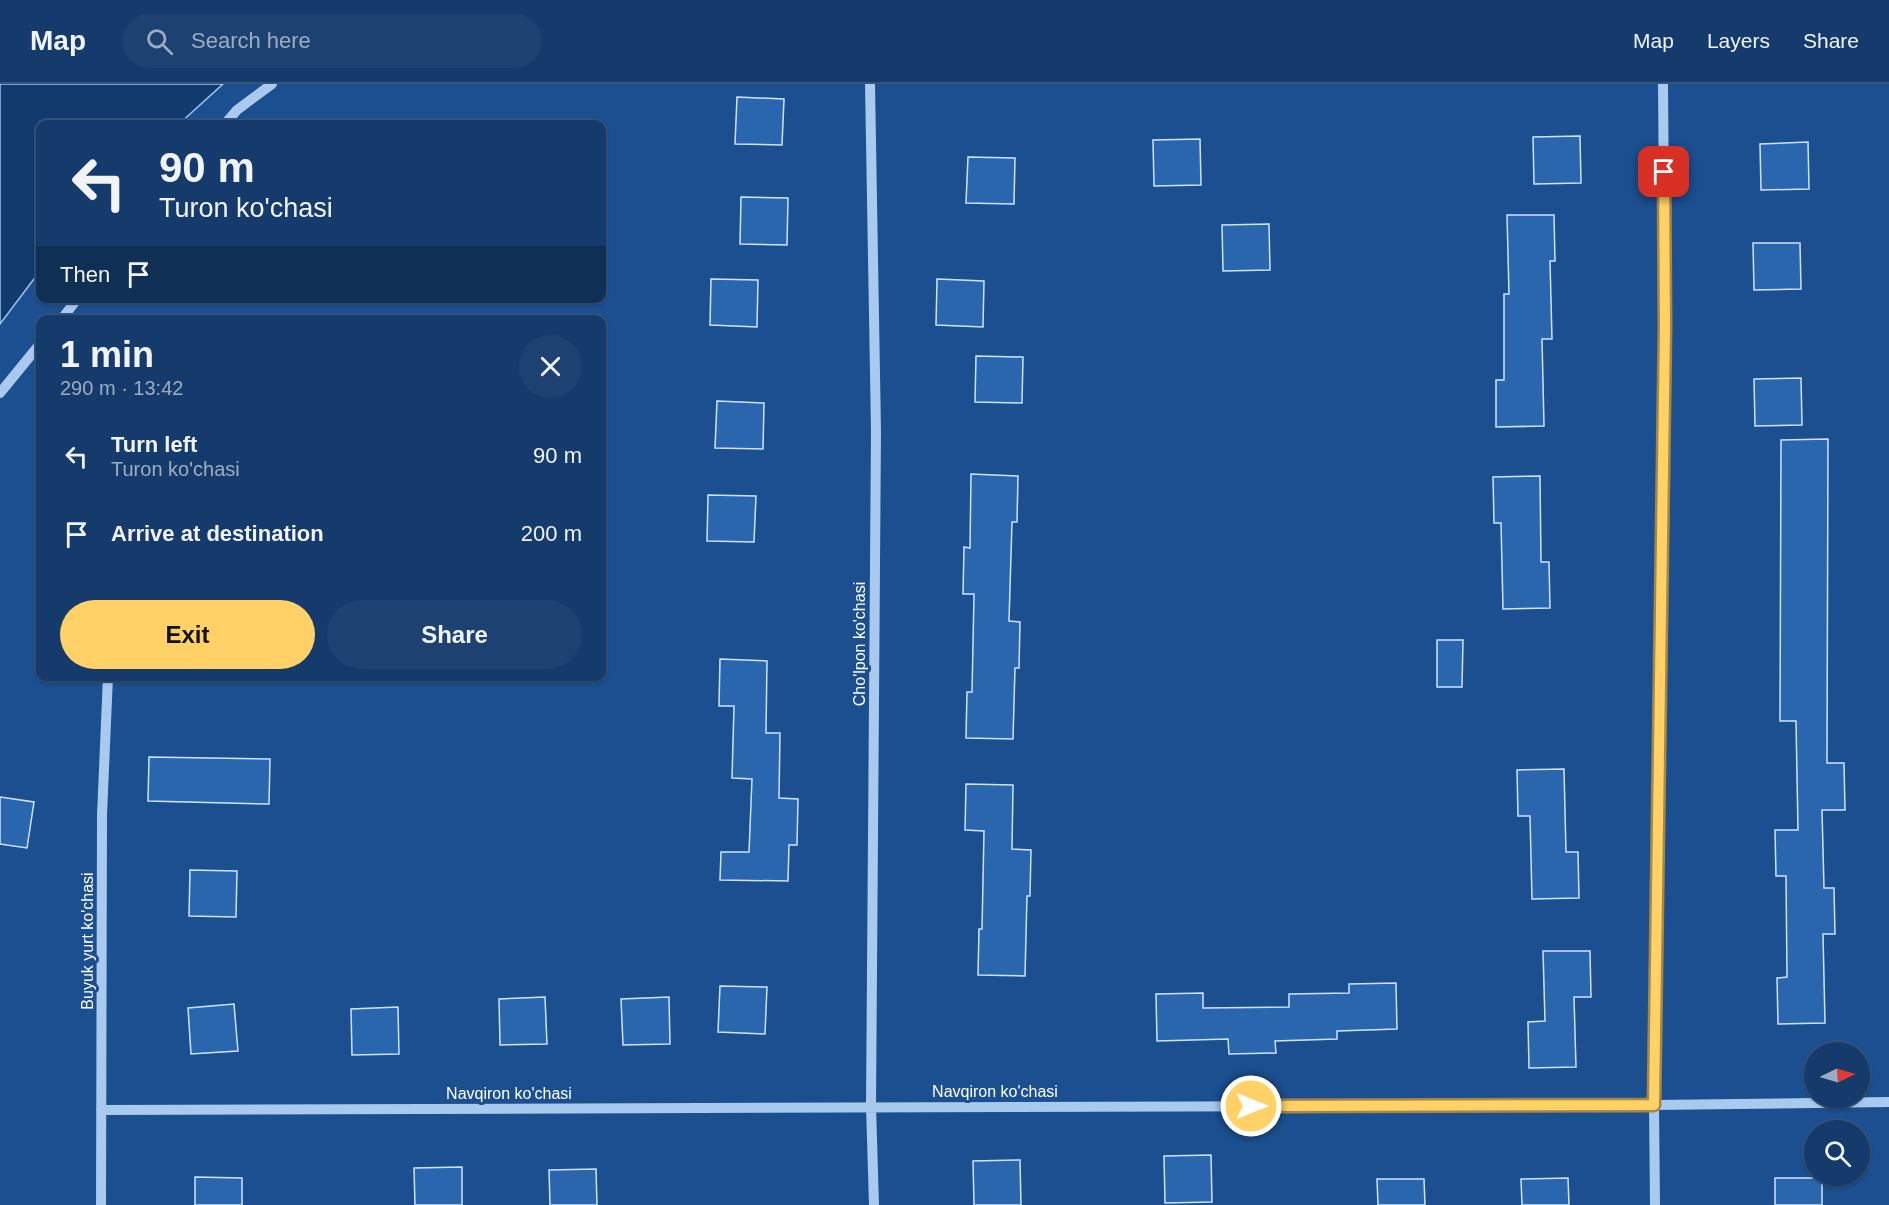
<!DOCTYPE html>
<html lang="en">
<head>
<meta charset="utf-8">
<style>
  body { margin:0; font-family:Arial,sans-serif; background:#1d4271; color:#f1f3f6; height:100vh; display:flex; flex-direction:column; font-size:22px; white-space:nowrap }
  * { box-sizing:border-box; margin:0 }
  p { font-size:20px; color:#9dadc1 }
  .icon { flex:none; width:33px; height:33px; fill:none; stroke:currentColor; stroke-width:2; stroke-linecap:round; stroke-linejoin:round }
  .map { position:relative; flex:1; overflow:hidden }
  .side { position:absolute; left:36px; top:231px; width:570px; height:366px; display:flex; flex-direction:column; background:#143b6b; border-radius:12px; box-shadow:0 2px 4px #0004,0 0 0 2px #33557e }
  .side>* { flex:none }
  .guide { position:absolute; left:36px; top:36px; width:570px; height:183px; border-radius:12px; box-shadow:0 2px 4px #0004,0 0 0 2px #33557e; background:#143b6b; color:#f1f3f6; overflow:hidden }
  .needle { width:39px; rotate:85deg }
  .tools { position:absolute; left:1804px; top:958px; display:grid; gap:12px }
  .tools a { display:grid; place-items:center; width:66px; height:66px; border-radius:50%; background:#143b6b; box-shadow:0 2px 4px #0004,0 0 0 2px #33557e; font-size:30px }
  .pin { position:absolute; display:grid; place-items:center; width:51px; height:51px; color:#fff; margin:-26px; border-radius:12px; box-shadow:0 3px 9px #0006 }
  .me { position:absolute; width:66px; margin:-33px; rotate:90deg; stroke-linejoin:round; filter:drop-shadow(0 0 4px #0008) }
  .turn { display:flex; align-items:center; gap:21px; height:126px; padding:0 24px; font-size:27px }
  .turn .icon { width:78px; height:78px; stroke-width:2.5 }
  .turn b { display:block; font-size:42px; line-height:51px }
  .then { display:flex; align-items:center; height:57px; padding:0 24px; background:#0003; gap:12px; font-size:22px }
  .round { display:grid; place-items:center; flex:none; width:63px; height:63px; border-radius:32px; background:#1d4271 }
  .headline { display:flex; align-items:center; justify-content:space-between; height:102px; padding:0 24px }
  h1 { font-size:36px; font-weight:700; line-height:45px }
  .action { display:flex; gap:12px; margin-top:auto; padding:12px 24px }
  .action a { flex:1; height:69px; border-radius:36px; background:#ffd166; color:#111; font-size:24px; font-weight:700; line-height:69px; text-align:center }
  .action a+a { background:#1d4271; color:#f1f3f6 }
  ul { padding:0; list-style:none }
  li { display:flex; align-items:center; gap:18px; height:78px; padding:0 24px }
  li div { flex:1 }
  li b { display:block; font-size:22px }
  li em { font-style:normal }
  header { display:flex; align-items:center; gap:36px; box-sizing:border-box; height:84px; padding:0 30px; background:#143b6b; border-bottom:2px solid #33557e }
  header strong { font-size:28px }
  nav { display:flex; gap:33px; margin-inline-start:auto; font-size:21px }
  .search { width:420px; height:54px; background:#1d4271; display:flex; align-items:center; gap:15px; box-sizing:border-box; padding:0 21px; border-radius:33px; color:#9dadc1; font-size:22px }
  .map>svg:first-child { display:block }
</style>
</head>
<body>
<header>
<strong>Map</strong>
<div class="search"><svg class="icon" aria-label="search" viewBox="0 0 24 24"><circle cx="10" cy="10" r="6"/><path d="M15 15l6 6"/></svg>Search here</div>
<nav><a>Map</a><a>Layers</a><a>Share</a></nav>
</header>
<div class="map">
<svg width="1889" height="1121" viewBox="0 0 1889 1121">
  <rect width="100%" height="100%" fill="#1b4f8f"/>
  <path fill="#123a6d" stroke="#9cc4f0" stroke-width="1.5" d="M 0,0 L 223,0 L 179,40 L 40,40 L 40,187 L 0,240 Z"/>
  <path fill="#2a66ad" stroke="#cfe3fa" stroke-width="1.5" d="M 737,13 L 784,15 L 782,61 L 735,60 Z
    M 1580,52 L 1581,99 L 1534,100 L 1533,53 Z
    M 1200,55 L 1201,101 L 1154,102 L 1153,56 Z
    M 1808,58 L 1809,105 L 1761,106 L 1760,60 Z
    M 968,73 L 1015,74 L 1014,120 L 966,119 Z
    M 741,113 L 788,114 L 787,161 L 740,160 Z
    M 1507,131 L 1554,131 L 1555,177 L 1550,177 L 1552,255 L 1542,255 L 1544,342 L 1496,343 L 1496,296 L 1504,296 L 1504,210 L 1509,210 Z
    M 1269,140 L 1270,186 L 1223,187 L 1222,141 Z
    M 1753,159 L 1800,159 L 1801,205 L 1754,206 Z
    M 711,195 L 758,196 L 757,243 L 710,241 Z
    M 937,195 L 984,197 L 983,243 L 936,241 Z
    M 976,272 L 1023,273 L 1022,319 L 975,318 Z
    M 1801,294 L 1802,341 L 1755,342 L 1754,295 Z
    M 717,317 L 764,319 L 763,365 L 715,364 Z
    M 1828,355 L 1827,679 L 1844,679 L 1845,726 L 1822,726 L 1824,804 L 1834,804 L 1835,850 L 1823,850 L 1825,939 L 1778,940 L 1777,894 L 1787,893 L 1786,792 L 1776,792 L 1775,746 L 1798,746 L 1796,637 L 1780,637 L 1781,356 Z
    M 971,390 L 1018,392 L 1017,438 L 1012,438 L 1009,537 L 1020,538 L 1019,584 L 1015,584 L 1013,655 L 966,654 L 967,608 L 972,608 L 974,510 L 963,510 L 964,463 L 970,464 Z
    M 1540,392 L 1541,478 L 1549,478 L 1550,524 L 1503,525 L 1501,439 L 1494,439 L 1493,393 Z
    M 708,411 L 756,412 L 754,458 L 707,457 Z
    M 1437,556 L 1463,556 L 1462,603 L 1437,603 Z
    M 720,575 L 767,577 L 766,649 L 780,649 L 779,714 L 798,715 L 797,761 L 789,761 L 788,797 L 720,796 L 721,768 L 749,768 L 752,695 L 732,694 L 734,622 L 719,622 Z
    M 149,673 L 270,675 L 269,720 L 148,717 Z
    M 1564,685 L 1566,768 L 1578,768 L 1579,814 L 1532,815 L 1530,732 L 1518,732 L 1517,686 Z
    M 966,700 L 1013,701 L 1012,765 L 1031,766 L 1030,812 L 1027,812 L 1025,892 L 978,891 L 979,845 L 982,845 L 984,747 L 965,746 Z
    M 0,713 L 34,718 L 27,764 L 0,760 Z
    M 190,786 L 237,787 L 236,833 L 189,832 Z
    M 1543,867 L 1590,867 L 1591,913 L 1574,913 L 1576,983 L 1529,984 L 1528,938 L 1545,937 Z
    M 1396,899 L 1397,945 L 1337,947 L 1337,955 L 1275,957 L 1276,969 L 1229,970 L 1228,955 L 1157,957 L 1156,910 L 1203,909 L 1203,924 L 1289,923 L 1289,910 L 1349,909 L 1349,900 Z
    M 720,902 L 767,903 L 765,950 L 718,948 Z
    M 545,913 L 547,960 L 500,961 L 499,915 Z
    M 669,913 L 670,960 L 623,961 L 621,915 Z
    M 234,920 L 238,967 L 191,970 L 188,924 Z
    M 398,923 L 399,970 L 352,971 L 351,925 Z
    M 1211,1071 L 1212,1118 L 1165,1119 L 1164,1072 Z
    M 1020,1076 L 1021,1121 L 974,1121 L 973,1077 Z
    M 462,1083 L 462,1121 L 415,1121 L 414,1084 Z
    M 596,1085 L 597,1121 L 550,1121 L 549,1086 Z
    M 195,1093 L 242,1094 L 242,1121 L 195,1121 Z
    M 1568,1094 L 1569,1121 L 1522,1121 L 1521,1095 Z
    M 1775,1094 L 1822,1094 L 1822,1121 L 1775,1121 Z
    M 1377,1095 L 1424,1095 L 1425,1121 L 1378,1121 Z"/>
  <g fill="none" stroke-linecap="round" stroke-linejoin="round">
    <path stroke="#a9c9ee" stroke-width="10" d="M 870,0 L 876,347 L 871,1022 L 874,1121
      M 225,40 L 237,26 L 272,0
      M 61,236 L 78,214
      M 0,309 L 40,260
      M 101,1026 L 1654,1021 L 1889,1018
      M 101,1121 L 102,731 L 108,592
      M 1655,1121 L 1654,1021 L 1665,243 L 1663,0"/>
  </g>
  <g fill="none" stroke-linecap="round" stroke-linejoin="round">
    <g stroke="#a68842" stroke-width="15">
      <path id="route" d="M 1251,1022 L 1654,1021 L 1665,243 L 1664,88"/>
    </g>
    <use href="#route" stroke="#ffd166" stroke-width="10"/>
  </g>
  <g text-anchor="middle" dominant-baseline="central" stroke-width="6" stroke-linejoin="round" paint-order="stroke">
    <g font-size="16" fill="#fff" stroke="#1b4f8f">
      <text transform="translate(859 560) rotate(-90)">Cho'lpon ko'chasi</text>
      <text transform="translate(87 857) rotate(-90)">Buyuk yurt ko'chasi</text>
      <text x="995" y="1007">Navqiron ko'chasi</text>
      <text x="509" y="1009">Navqiron ko'chasi</text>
    </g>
  </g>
</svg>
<div class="tools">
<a><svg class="needle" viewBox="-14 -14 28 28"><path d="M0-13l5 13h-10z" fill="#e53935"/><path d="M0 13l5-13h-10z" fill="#9dadc1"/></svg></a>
<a><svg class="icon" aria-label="search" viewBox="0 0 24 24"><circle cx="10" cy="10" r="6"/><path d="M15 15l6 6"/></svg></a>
</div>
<div class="pin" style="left:1664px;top:88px;background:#d93025"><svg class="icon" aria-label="arrive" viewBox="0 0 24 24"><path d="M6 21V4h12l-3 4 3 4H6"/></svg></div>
<svg class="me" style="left:1251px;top:1022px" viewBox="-20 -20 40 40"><circle r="17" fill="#ffd166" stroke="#fff" stroke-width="3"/><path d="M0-11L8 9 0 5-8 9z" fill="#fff"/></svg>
<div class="guide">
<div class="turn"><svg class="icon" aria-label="left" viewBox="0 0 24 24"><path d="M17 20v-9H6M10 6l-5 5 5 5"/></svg><div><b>90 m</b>Turon ko'chasi</div></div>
<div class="then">Then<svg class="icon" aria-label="arrive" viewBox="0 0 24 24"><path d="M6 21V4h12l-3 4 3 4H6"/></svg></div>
</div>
<section class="side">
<div class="headline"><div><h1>1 min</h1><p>290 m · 13:42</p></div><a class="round"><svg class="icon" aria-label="close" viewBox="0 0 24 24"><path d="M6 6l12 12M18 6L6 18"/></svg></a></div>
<ul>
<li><svg class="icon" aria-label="left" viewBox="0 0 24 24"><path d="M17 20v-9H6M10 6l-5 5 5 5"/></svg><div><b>Turn left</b><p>Turon ko'chasi</p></div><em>90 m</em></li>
<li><svg class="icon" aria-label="arrive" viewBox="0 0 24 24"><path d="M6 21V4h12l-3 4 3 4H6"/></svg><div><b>Arrive at destination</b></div><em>200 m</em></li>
</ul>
<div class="action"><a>Exit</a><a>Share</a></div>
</section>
</div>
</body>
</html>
